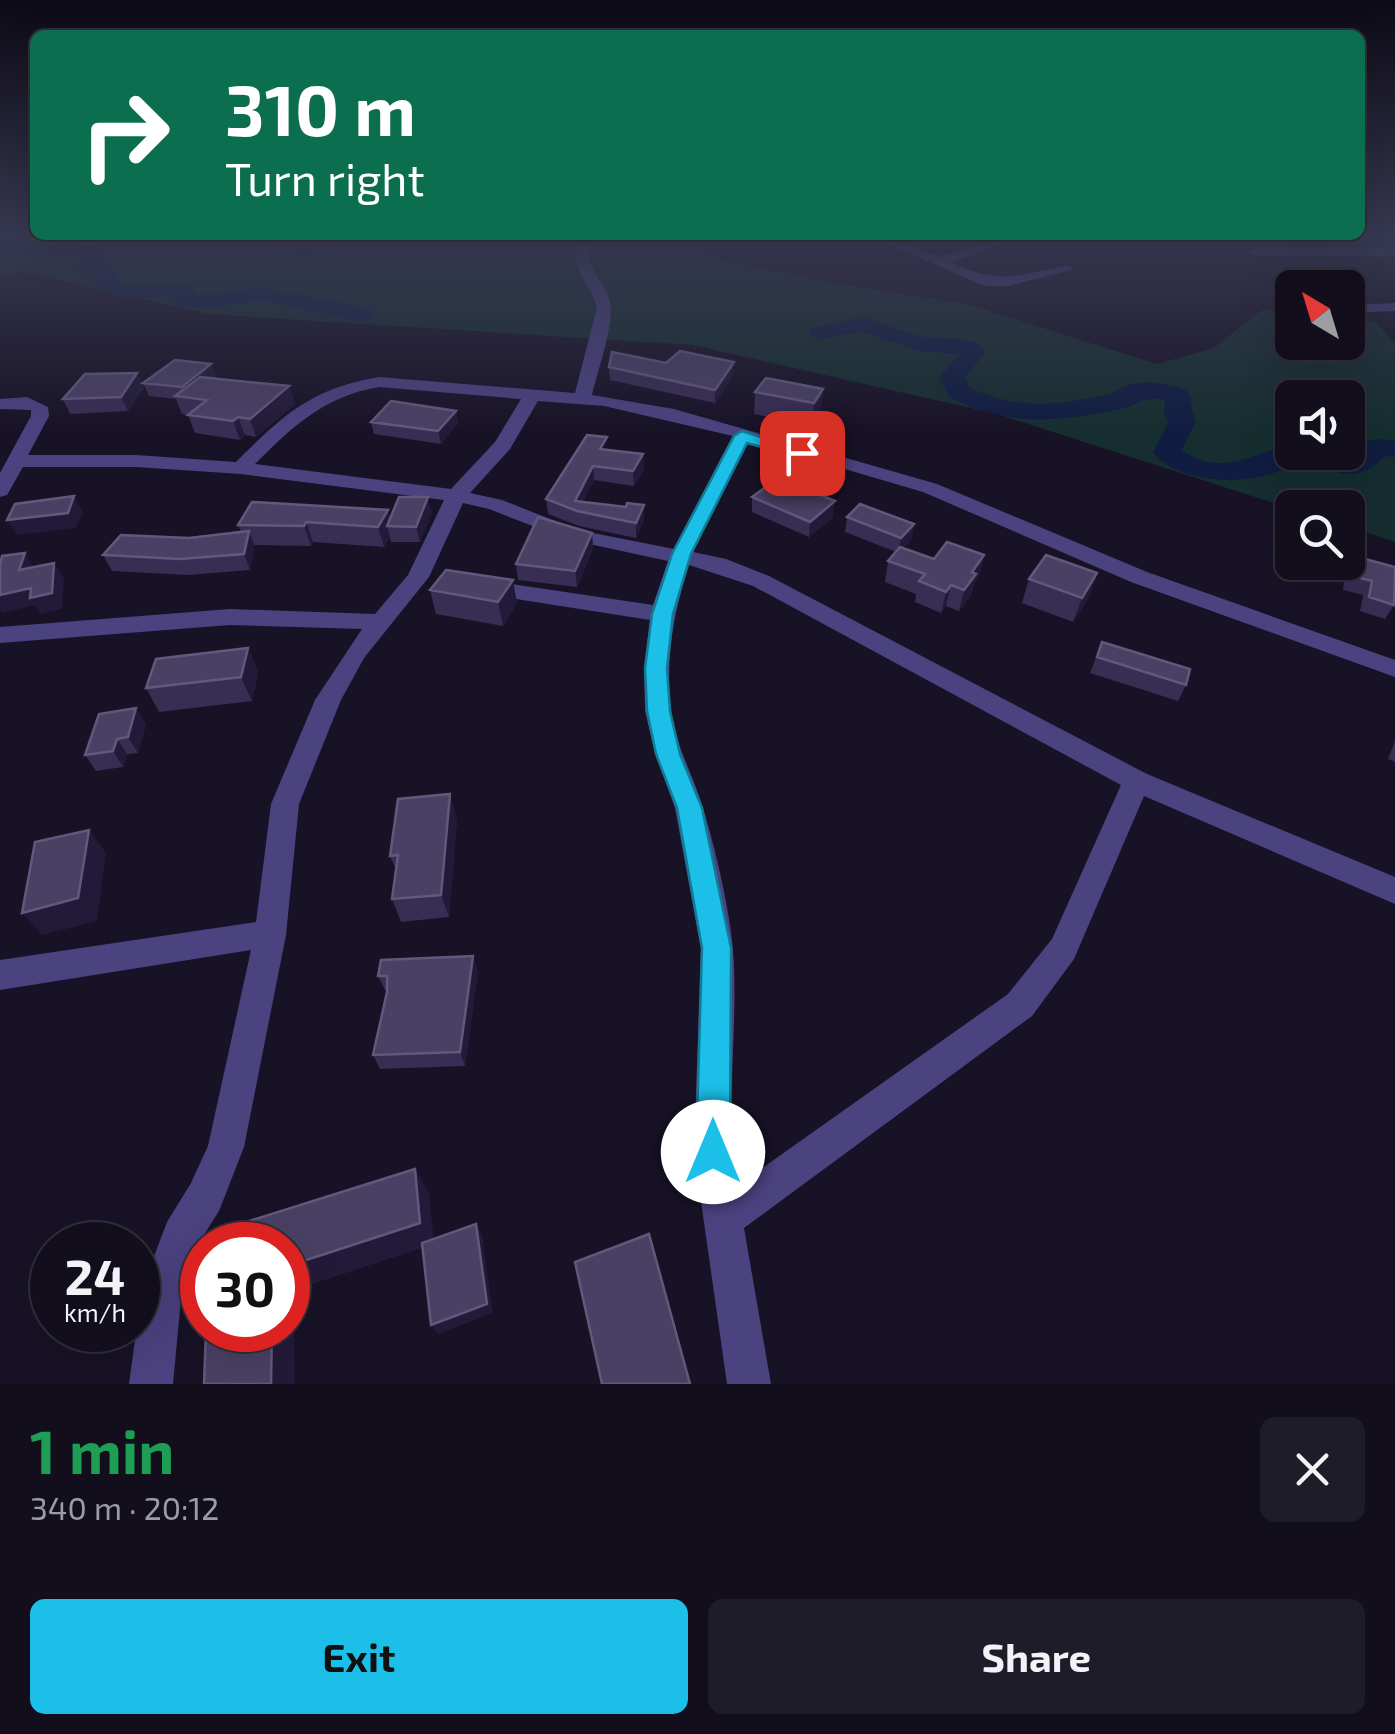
<!DOCTYPE html>
<html lang="en">
<head>
<meta charset="utf-8">
<style>
  body { margin:0; font-family:"Exo 2",sans-serif; background:#1f1c29; color:#f1f3f6; height:100vh; display:flex; flex-direction:column; font-size:38px; white-space:nowrap }
  * { box-sizing:border-box; margin:0 }
  p { font-size:32px; color:#9c9ca3 }
  .icon { flex:none; width:55px; height:55px; fill:none; stroke:currentColor; stroke-width:2; stroke-linecap:round; stroke-linejoin:round }
  .map { position:relative; height:1384px; overflow:hidden }
  .details { display:flex; flex-direction:column; background:#120e1c; flex:1 }
  .details>* { flex:none }
  .guide { position:absolute; left:30px; top:30px; width:1335px; height:210px; border-radius:15px; box-shadow:0 10px 40px #0002,0 0 0 2px #312e3b; background:#0b6e4f; color:#fff; overflow:hidden }
  .needle { width:65px; rotate:322deg }
  .tools { position:absolute; left:1275px; top:270px; display:grid; gap:20px }
  .tools a { display:grid; place-items:center; width:90px; height:90px; border-radius:15px; background:#120e1c; box-shadow:0 10px 40px #0002,0 0 0 2px #312e3b; font-size:50px }
  .speed { position:absolute; left:30px; top:1222px; display:flex; gap:20px; font-size:50px; font-weight:700; text-align:center }
  .speed>* { display:grid; place-content:center; width:130px; height:130px; border-radius:50%; background:#120e1c; box-shadow:0 10px 40px #0002,0 0 0 2px #312e3b; line-height:1 }
  .speed small { font-size:25px; font-weight:400 }
  .speed .limit { border:15px solid #d22; background:#fff; color:#111 }
  .pin { position:absolute; display:grid; place-items:center; width:85px; height:85px; color:#fff; margin:-42px; border-radius:20px; box-shadow:0 5px 15px #0006 }
  .me { position:absolute; width:110px; margin:-55px; rotate:0deg; stroke-linejoin:round; filter:drop-shadow(0 0 8px #0008) }
  .turn { display:flex; align-items:center; gap:35px; height:210px; padding:0 30px; font-size:45px }
  .turn .icon { width:130px; height:130px; stroke-width:2.5 }
  .turn b { display:block; font-size:70px; line-height:85px }
  .round { display:grid; place-items:center; flex:none; width:105px; height:105px; border-radius:15px; background:#1f1c29 }
  .summary { display:flex; align-items:center; justify-content:space-between; height:170px; padding:0 30px }
  h1 { font-size:60px; font-weight:700; line-height:75px; color:#1e9e55 }
  .primary-button { display:flex; gap:20px; margin-top:auto; padding:20px 30px }
  .primary-button a { flex:1; height:115px; border-radius:15px; background:#1bbfe8; color:#111; font-size:40px; font-weight:700; line-height:115px; text-align:center }
  .primary-button a+a { background:#1f1c29; color:#f1f3f6 }
  .map>svg:first-child { display:block }
</style>
</head>
<body>
<div class="map">
<svg width="1395" height="1384" viewBox="0 0 1395 1384">
  <rect width="100%" height="100%" fill="#181226"/>
  <path fill="#162e2f" fill-rule="evenodd" d="M 0,238 L 263,238 C 291,258 327,247 359,238 L 691,238 L 694,245 L 725,261 L 839,284 L 967,304 L 1157,364 L 1214,348 L 1263,309 L 1292,313 L 1292,342 L 1348,342 L 1348,319 L 1375,322 L 1395,343 L 1395,542 L 1348,526 L 1348,508 L 1292,509 L 997,414 L 693,345 L 209,314 L 28,273 L 0,273 ZM 1292,398 L 1348,398 L 1348,452 L 1292,452 Z"/>
  <g fill="none" stroke-linecap="round" stroke-linejoin="round">
    <path fill="#101d41" fill-rule="evenodd" d="M 19,238 L 51,247 L 67,243 L 101,248 L 106,257 L 100,264 L 114,267 L 117,280 L 125,285 L 182,283 L 190,284 L 196,295 L 261,287 L 364,308 L 375,315 L 364,322 L 261,300 L 207,308 L 177,306 L 173,296 L 121,299 L 98,287 L 96,276 L 77,273 L 74,269 L 81,260 L 79,256 L 51,260 L 20,251 L 0,259 L 0,245 Z
      M 864,317 C 882,322 899,331 918,336 C 940,341 968,332 986,351 L 965,378 L 970,388 C 1021,410 1052,406 1105,395 C 1114,394 1118,389 1126,386 C 1147,379 1166,384 1187,390 C 1194,400 1189,410 1196,421 L 1182,450 C 1220,478 1254,453 1292,444 L 1292,452 L 1307,452 C 1278,488 1181,490 1153,452 L 1169,421 L 1164,413 L 1165,400 C 1140,395 1140,405 1120,409 C 1054,422 1013,427 950,398 L 939,378 L 959,354 L 918,351 L 862,331 L 820,340 L 808,333 L 812,328 Z
      M 1378,439 L 1395,441 L 1395,457 L 1385,456 C 1361,482 1333,479 1310,452 L 1345,452 L 1352,457 L 1368,441 Z"/>
    <path fill="#4b4280" fill-rule="evenodd" d="M 578,238 L 592,238 C 581,267 604,277 610,303 C 615,322 597,373 592,395 L 674,409 L 937,484 L 1147,572 L 1395,660 L 1395,677 L 1131,582 L 923,492 L 749,441 L 693,552 L 726,559 L 769,576 L 1147,774 L 1395,877 L 1395,904 L 1144,796 L 1074,959 L 1032,1016 L 744,1228 L 771,1384 L 727,1384 L 694,1152 L 701,949 L 675,808 L 655,753 L 645,711 L 644,668 L 650,620 L 484,594 L 473,587 L 484,580 L 653,605 L 668,561 L 566,539 L 489,509 L 463,503 L 429,577 L 364,658 L 341,700 L 299,804 L 286,935 L 244,1147 L 219,1211 L 197,1246 L 182,1288 L 173,1384 L 129,1384 L 142,1288 L 167,1222 L 191,1183 L 208,1146 L 251,950 L 0,990 L 0,960 L 256,922 L 271,804 L 315,700 L 362,629 L 230,625 L 0,643 L 0,627 L 230,609 L 375,614 L 408,575 L 444,500 L 241,474 L 136,467 L 23,467 L 7,495 L 0,497 L 0,473 L 31,416 L 31,410 L 0,409 L 0,399 L 27,397 L 48,407 L 49,416 L 28,455 L 136,455 L 236,462 C 283,415 312,388 379,377 L 575,393 L 597,307 C 590,281 567,266 578,238 ZM 379,387 L 521,399 L 495,442 L 451,489 L 255,464 C 293,426 325,396 379,387 ZM 538,401 L 604,406 L 733,436 L 674,549 L 578,530 L 502,500 L 470,493 L 510,449 ZM 689,565 L 753,586 L 1121,785 L 1052,939 L 1008,994 L 737,1186 C 724,1108 739,1029 733,950 C 730,911 715,847 703,808 C 693,774 674,743 671,707 C 665,657 674,612 689,565 Z
      M 874,238 L 892,238 L 939,258 L 999,238 L 1019,238 L 951,263 C 1004,285 1014,276 1068,265 L 1075,269 L 1008,286 L 985,286 Z
      M 1395,247 L 1395,255 L 1257,256 L 1250,252 L 1257,248 Z
      M 1395,303 L 1395,311 L 1348,313 L 1348,305 Z"/>
  </g>
  <path fill="#382d52" d="M 1375,238 L 1395,238 L 1395,244 L 1382,243 Z
    M 666,363 L 733,375 L 715,403 L 610,380 L 609,367 Z
    M 211,364 L 216,377 L 215,378 L 289,386 L 295,404 L 256,437 L 245,435 L 240,440 L 195,433 L 188,415 L 182,414 L 176,399 L 149,396 L 143,383 Z
    M 144,387 L 128,411 L 70,414 L 63,399 Z
    M 823,389 L 821,410 L 812,425 L 754,414 L 755,392 Z
    M 371,422 L 458,423 L 441,444 L 374,434 Z
    M 608,450 L 643,454 L 644,469 L 634,486 L 594,480 L 583,502 L 644,520 L 636,538 L 579,526 L 548,514 L 546,499 Z
    M 752,497 L 833,517 L 809,537 L 752,512 Z
    M 432,512 L 420,542 L 391,542 L 390,537 L 384,547 L 313,542 L 311,546 L 254,545 L 250,570 L 188,575 L 112,571 L 103,555 L 241,532 L 238,525 L 390,518 Z
    M 847,517 L 914,524 L 911,540 L 903,548 L 934,559 L 984,555 L 979,576 L 974,583 L 971,595 L 959,611 L 946,606 L 941,613 L 915,602 L 916,594 L 885,582 L 888,561 L 896,552 L 845,532 Z
    M 592,533 L 593,549 L 577,587 L 518,580 L 516,564 Z
    M 1354,556 L 1394,605 L 1385,619 L 1360,611 L 1363,595 L 1343,590 L 1345,570 Z
    M 1097,573 L 1089,597 L 1073,622 L 1022,603 L 1029,579 Z
    M 430,590 L 517,603 L 503,626 L 436,614 Z
    M 1102,642 L 1186,685 L 1178,701 L 1090,673 Z
    M 248,648 L 258,672 L 252,701 L 159,712 L 146,688 Z
    M 146,724 L 138,753 L 127,754 L 123,767 L 96,771 L 85,755 Z
    M 1395,741 L 1395,762 L 1388,759 Z
    M 457,818 L 449,917 L 401,922 L 392,899 L 396,870 L 390,856 Z
    M 478,971 L 465,1066 L 380,1069 L 373,1055 L 387,990 L 385,990 L 378,976 Z"/>
  <path fill="#231a39" d="M 734,362 L 733,375 L 715,403 L 715,390 Z
    M 211,364 L 216,377 L 191,398 L 186,397 L 182,387 Z
    M 137,373 L 144,387 L 128,411 L 121,397 Z
    M 289,386 L 295,404 L 256,437 L 250,419 Z
    M 823,389 L 821,410 L 812,425 L 814,403 Z
    M 456,411 L 458,423 L 441,444 L 438,431 Z
    M 238,417 L 245,435 L 240,440 L 233,421 Z
    M 643,454 L 644,469 L 634,486 L 633,471 Z
    M 593,466 L 594,480 L 578,513 L 575,501 Z
    M 74,496 L 83,512 L 76,528 L 17,535 L 7,520 Z
    M 428,497 L 432,512 L 420,542 L 416,527 Z
    M 835,501 L 833,517 L 809,537 L 810,522 Z
    M 644,505 L 644,520 L 636,538 L 636,523 Z
    M 388,510 L 393,526 L 387,526 L 390,537 L 384,547 L 378,527 Z
    M 306,522 L 313,542 L 311,546 L 304,526 Z
    M 914,524 L 911,540 L 898,553 L 901,538 Z
    M 249,531 L 255,547 L 250,570 L 244,554 Z
    M 592,533 L 593,549 L 577,587 L 575,571 Z
    M 25,553 L 34,568 L 19,570 Z
    M 984,555 L 979,576 L 974,583 L 971,595 L 959,611 L 964,590 L 972,572 Z
    M 54,563 L 64,578 L 62,609 L 40,614 L 35,605 L 2,613 L 0,610 L 0,595 Z
    M 1097,573 L 1089,597 L 1073,622 L 1082,598 Z
    M 513,580 L 517,603 L 503,626 L 498,602 Z
    M 951,585 L 946,606 L 941,613 L 946,592 Z
    M 248,648 L 258,672 L 252,701 L 241,677 Z
    M 136,708 L 146,724 L 138,753 L 128,737 Z
    M 117,739 L 127,754 L 123,767 L 113,751 Z
    M 450,794 L 457,818 L 449,917 L 441,895 Z
    M 89,830 L 106,853 L 97,921 L 42,935 L 22,913 Z
    M 473,956 L 478,971 L 465,1066 L 460,1052 Z
    M 415,1169 L 429,1193 L 434,1244 L 294,1290 L 295,1384 L 271,1384 L 272,1330 L 288,1330 L 288,1266 Z
    M 476,1224 L 482,1235 L 493,1313 L 438,1334 L 431,1325 Z"/>
  <path fill="#4a4064" stroke="#62587c" stroke-width="2.5" d="M 680,351 L 734,362 L 715,390 L 609,367 L 612,352 L 666,363 Z
    M 175,360 L 211,364 L 182,387 L 143,383 Z
    M 137,373 L 121,397 L 63,399 L 85,374 Z
    M 200,377 L 289,386 L 250,419 L 238,417 L 233,421 L 188,415 L 207,400 L 175,396 Z
    M 766,378 L 823,389 L 814,403 L 755,392 Z
    M 391,401 L 456,411 L 438,431 L 371,422 Z
    M 587,435 L 607,437 L 600,449 L 643,454 L 633,471 L 593,466 L 575,501 L 626,507 L 627,503 L 644,505 L 636,523 L 577,511 L 546,499 Z
    M 778,478 L 835,501 L 810,522 L 752,497 Z
    M 74,496 L 68,513 L 7,520 L 15,504 Z
    M 399,497 L 428,497 L 416,527 L 387,526 Z
    M 252,502 L 388,510 L 378,527 L 306,522 L 304,526 L 238,525 Z
    M 860,504 L 914,524 L 901,538 L 847,517 Z
    M 538,517 L 592,533 L 575,571 L 516,564 Z
    M 249,531 L 244,554 L 180,559 L 103,555 L 121,535 L 189,538 Z
    M 947,542 L 984,555 L 972,572 L 976,574 L 964,590 L 951,585 L 946,592 L 919,581 L 925,574 L 888,561 L 900,547 L 934,559 Z
    M 25,553 L 19,570 L 54,563 L 52,593 L 30,598 L 31,588 L 0,595 L 0,565 L 2,556 Z
    M 1046,555 L 1097,573 L 1082,598 L 1029,579 Z
    M 1354,556 L 1395,567 L 1394,605 L 1369,597 L 1372,581 L 1352,576 Z
    M 446,570 L 513,580 L 498,602 L 430,590 Z
    M 1102,642 L 1190,669 L 1186,685 L 1097,657 Z
    M 248,648 L 241,677 L 146,688 L 156,659 Z
    M 136,708 L 128,737 L 117,739 L 113,751 L 85,755 L 99,714 Z
    M 450,794 L 441,895 L 392,899 L 398,855 L 390,856 L 398,799 Z
    M 89,830 L 78,898 L 22,913 L 35,842 Z
    M 473,956 L 460,1052 L 373,1055 L 387,992 L 387,976 L 378,976 L 381,960 Z
    M 415,1169 L 420,1223 L 288,1266 L 288,1245 L 210,1245 L 211,1233 Z
    M 476,1224 L 487,1304 L 431,1325 L 422,1243 Z
    M 649,1234 L 690,1384 L 602,1384 L 575,1262 Z
    M 206,1330 L 272,1330 L 271,1384 L 204,1384 Z"/>
  <linearGradient id="sky" x2="0" y2="1"><stop stop-color="#0d0a15"/><stop offset="0.55" stop-color="#373952"/><stop offset="1" stop-color="#373952" stop-opacity="0"/></linearGradient>
  <rect width="1395" height="432" fill="url(#sky)"/>
  <path fill="#1bbfe8" stroke="#127c97" stroke-width="2.5" d="M 742,431 L 810,453 L 802,458 L 747,443 L 691,554 L 673,614 L 667,668 L 670,711 L 680,754 L 702,808 L 731,948 L 730,1152 L 725,1164 L 713,1169 L 701,1164 L 696,1152 L 702,948 L 677,808 L 656,754 L 647,711 L 645,668 L 652,614 L 672,554 L 734,436 Z"/>
</svg>
<div class="tools">
<a><svg class="needle" viewBox="-14 -14 28 28"><path d="M0-13l5 13h-10z" fill="#e53935"/><path d="M0 13l5-13h-10z" fill="#9c9ca3"/></svg></a>
<a><svg class="icon" aria-label="sound" viewBox="0 0 24 24"><path d="M4 9h4l5-4v14l-5-4H4zM17 9q2 3 0 6"/></svg></a>
<a><svg class="icon" aria-label="search" viewBox="0 0 24 24"><circle cx="10" cy="10" r="6"/><path d="M15 15l6 6"/></svg></a>
</div>
<div class="speed"><div>24<small>km/h</small></div><div class="limit">30</div></div>
<div class="pin" style="left:802px;top:453px;background:#d93025"><svg class="icon" aria-label="arrive" viewBox="0 0 24 24"><path d="M6 21V4h12l-3 4 3 4H6"/></svg></div>
<svg class="me" style="left:713px;top:1152px" viewBox="-20 -20 40 40"><circle r="19" fill="#fff"/><path d="M0-13L10 11 0 6-10 11z" fill="#1bbfe8"/></svg>
<div class="guide">
<div class="turn"><svg class="icon" aria-label="right" viewBox="0 0 24 24"><path d="M7 20v-9h11M14 6l5 5-5 5"/></svg><div><b>310 m</b>Turn right</div></div>
</div>
</div>
<section class="details">
<div class="summary"><div><h1>1 min</h1><p>340 m · 20:12</p></div><a class="round"><svg class="icon" aria-label="close" viewBox="0 0 24 24"><path d="M6 6l12 12M18 6L6 18"/></svg></a></div>
<div class="primary-button"><a>Exit</a><a>Share</a></div>
</section>
</body>
</html>
